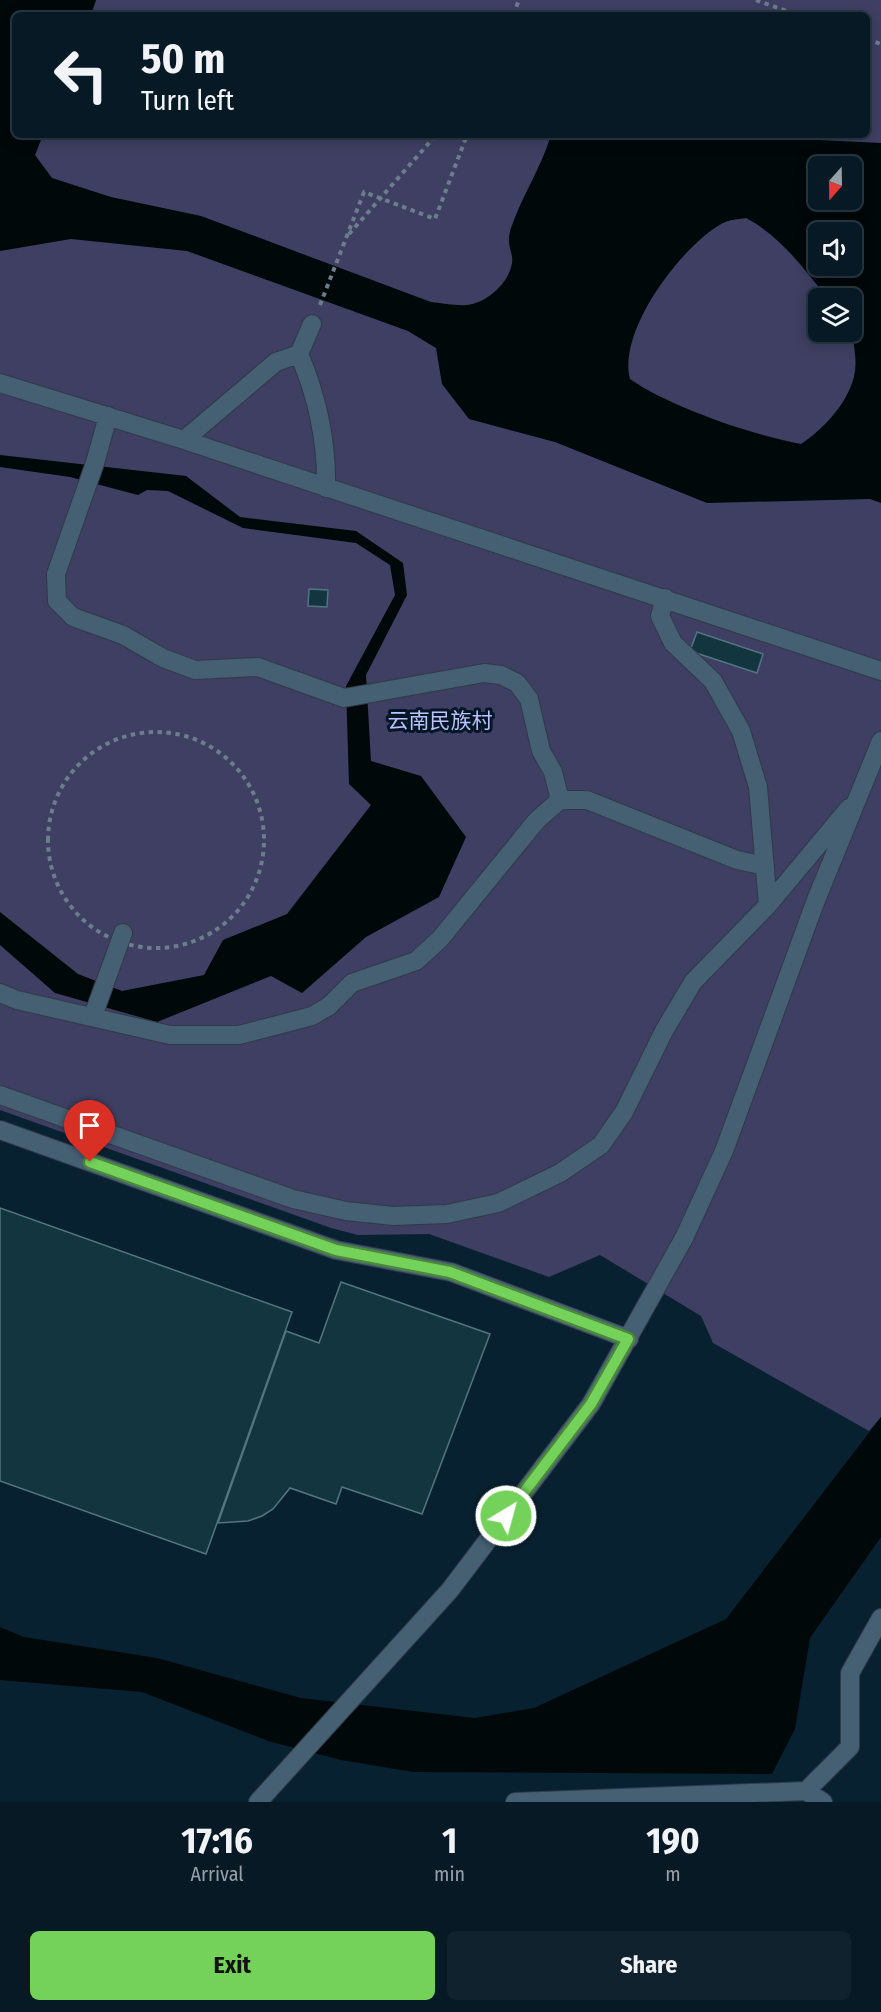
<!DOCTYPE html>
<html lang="en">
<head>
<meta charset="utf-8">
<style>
  body { margin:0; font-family:"Fira Sans Condensed","Noto Sans SC",sans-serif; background:#0f222d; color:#f1f3f6; height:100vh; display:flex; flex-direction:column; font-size:22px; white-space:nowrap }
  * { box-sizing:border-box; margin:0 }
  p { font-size:20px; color:#98a0a7 }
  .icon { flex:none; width:33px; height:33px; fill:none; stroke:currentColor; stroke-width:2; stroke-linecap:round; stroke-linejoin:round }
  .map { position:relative; height:1802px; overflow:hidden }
  .side { display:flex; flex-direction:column; background:#061925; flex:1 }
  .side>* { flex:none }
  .top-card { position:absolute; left:12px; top:12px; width:858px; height:126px; border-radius:9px; box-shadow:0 3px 15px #0003,0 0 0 2px #273842; background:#061925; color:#f1f3f6; overflow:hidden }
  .needle { width:39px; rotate:200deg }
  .tools { position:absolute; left:808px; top:156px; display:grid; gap:12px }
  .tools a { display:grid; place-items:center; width:54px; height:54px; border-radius:9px; background:#061925; box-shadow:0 3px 15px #0003,0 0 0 2px #273842; font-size:30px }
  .pin { position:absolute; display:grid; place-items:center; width:51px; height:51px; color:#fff; margin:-62px -26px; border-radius:50% 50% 50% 0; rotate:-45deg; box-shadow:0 0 6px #0007 }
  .pin .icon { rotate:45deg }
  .me { position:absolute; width:66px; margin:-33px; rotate:37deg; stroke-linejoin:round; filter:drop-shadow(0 0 4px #0008) }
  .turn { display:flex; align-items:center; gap:21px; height:126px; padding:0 30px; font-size:27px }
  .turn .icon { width:78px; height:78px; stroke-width:2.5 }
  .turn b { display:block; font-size:42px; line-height:51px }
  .eta { display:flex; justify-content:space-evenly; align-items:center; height:102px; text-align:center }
  .eta b { font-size:36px; font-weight:700; line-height:42px }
  .action { display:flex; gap:12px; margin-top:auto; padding:12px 30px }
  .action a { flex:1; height:69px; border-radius:9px; background:#74d25b; color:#111; font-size:24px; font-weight:700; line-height:69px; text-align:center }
  .action a+a { background:#0f222d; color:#f1f3f6 }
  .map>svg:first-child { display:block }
</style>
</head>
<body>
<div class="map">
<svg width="881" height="1802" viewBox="0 0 881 1802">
  <rect width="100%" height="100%" fill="#082131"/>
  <path fill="#3e3f62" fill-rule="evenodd" d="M 0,0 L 881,0 L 881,1417 L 869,1431 L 713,1343 L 701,1316 L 600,1255 L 549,1277 L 429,1234 L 358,1235 L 331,1228 L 0,1110 ZM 15,15 L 867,15 L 867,135 L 15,135 ZM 819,166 L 852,166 L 852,200 L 819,200 ZM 819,232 L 852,232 L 852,266 L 819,266 ZM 819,298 L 852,298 L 852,332 L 819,332 Z"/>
  <path fill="#00080a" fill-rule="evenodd" d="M 0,0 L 96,0 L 91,15 L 15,15 L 15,135 L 43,135 L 35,155 L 52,178 L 111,197 L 201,216 L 431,302 C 442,303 456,306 467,305 C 487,303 509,283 512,263 C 514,252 505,246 511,228 C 522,196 541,168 551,135 L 717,135 L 881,143 L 881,503 L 870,499 L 707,503 L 555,442 L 469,419 L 442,384 L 436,348 L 408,331 L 187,251 L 71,239 L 0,251 ZM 819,166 L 852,166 L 852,200 L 819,200 ZM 746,218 C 780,236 804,268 827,298 L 852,298 C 852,309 851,321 852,331 C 853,342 857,357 855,371 C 851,400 824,429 801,444 C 752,435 670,407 630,379 C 617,331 682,245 723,223 C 729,220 739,219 746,218 ZM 819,232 L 852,232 L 852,266 L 819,266 Z
    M 0,455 L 186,476 L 240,517 L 356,531 L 403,563 L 407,595 L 366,675 L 371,761 L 421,776 L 466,837 L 439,897 L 366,937 L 302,993 L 271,976 L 157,1022 L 55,993 L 0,945 L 0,912 L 78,974 L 122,991 L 204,975 L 223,940 L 287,914 L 371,805 L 349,784 L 346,686 L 395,595 L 390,565 L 356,543 L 243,528 L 168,491 L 147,490 L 138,495 L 70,477 L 0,467 Z
    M 881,1417 L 881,1537 L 810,1638 L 795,1729 L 772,1774 L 413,1772 L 341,1760 L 268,1741 L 142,1692 L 0,1680 L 0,1627 L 24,1637 L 157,1658 L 301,1698 L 475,1718 L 534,1708 L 726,1619 Z"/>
  <path fill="#123540" stroke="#527581" stroke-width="1.5" d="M 309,589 L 328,590 L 327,607 L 308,606 Z
    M 697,632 L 763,654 L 757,673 L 690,651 Z
    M 0,1208 L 292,1312 L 206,1554 L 0,1481 Z
    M 341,1282 L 490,1334 L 422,1514 L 342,1487 L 336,1504 L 290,1488 L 273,1509 L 262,1516 L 248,1521 L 218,1523 L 286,1331 L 319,1343 Z"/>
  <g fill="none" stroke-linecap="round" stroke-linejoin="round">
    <g stroke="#303a48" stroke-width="20">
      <path id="minor" d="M 299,354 L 312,324
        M 0,383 L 184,440 L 881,671
        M 108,416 L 95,463 L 56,574 L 57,601 L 73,617 L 123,635 L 163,658 L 195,670 L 258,667 L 344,698 L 484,673 L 501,675 L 517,683 L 529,699 L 541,751 L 553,772 L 560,800
        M 184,440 L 276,362 L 299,354 C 317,396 327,442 326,488
        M 665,598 L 660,616 L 673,643 L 713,681 L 741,731 L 758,787 L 768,905
        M 0,993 L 17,1000 L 170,1035 L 239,1035 L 312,1016 L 329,1006 L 352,983 L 416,961 L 440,939 L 537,820 L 560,800 L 587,800 L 737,860 L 765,866
        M 93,1016 L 123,933
        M 0,1095 L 293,1199 L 346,1211 L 393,1216 L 447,1214 L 498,1203 L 560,1173 L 601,1145 L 624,1112 L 664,1031 L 693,982 L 768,905 L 849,808
        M 0,1130 L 336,1250 L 451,1272 L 629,1339
        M 806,1791 L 850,1747 L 850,1673 L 881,1618
        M 258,1802 L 450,1590 L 591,1404 L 684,1238 L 724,1151 L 816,900 L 881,741
        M 515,1802 L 806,1791 L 823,1802"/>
    </g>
    <path stroke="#6b7e8c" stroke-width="4" stroke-dasharray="4.5 4.5" stroke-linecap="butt" d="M 756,0 L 798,15
      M 513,15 L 519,0
      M 867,39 L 881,44
      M 349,234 L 436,135
      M 320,305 L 364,192 L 435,219 L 467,135
      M48 840a108 108 0 1 1 216 0a108 108 0 1 1-216 0Z"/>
    <use href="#minor" stroke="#455f73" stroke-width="18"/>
  </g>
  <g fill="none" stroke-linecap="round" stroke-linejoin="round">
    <g stroke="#4b883b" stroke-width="15">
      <path id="route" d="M 90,1162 L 336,1250 L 450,1272 L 628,1339 L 591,1404 L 506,1516"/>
    </g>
    <use href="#route" stroke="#74d25b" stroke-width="10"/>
  </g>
  <g text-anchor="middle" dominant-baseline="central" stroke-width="6" stroke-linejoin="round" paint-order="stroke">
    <g font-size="21" fill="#bec1fa" stroke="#011727">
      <text x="440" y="721">云南民族村</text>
    </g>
  </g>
</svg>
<div class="tools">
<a><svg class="needle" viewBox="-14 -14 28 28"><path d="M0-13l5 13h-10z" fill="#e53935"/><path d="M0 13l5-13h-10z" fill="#98a0a7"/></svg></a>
<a><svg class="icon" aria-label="sound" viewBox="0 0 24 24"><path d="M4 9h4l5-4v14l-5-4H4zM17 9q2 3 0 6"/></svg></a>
<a><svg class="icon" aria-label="layers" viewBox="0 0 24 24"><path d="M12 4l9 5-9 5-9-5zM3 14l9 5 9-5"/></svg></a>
</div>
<div class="pin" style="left:90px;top:1162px;background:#d93025"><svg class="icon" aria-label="arrive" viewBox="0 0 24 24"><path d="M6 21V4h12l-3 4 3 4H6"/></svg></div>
<svg class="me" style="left:506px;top:1516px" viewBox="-20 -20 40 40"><circle r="17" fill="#74d25b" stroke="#fff" stroke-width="3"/><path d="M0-11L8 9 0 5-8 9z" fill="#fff"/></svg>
<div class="top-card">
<div class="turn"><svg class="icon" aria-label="left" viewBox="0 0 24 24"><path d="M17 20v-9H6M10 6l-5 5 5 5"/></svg><div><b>50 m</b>Turn left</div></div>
</div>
</div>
<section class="side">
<div class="eta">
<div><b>17:16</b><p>Arrival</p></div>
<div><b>1</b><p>min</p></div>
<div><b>190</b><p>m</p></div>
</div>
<div class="action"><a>Exit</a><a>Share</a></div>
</section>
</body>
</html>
